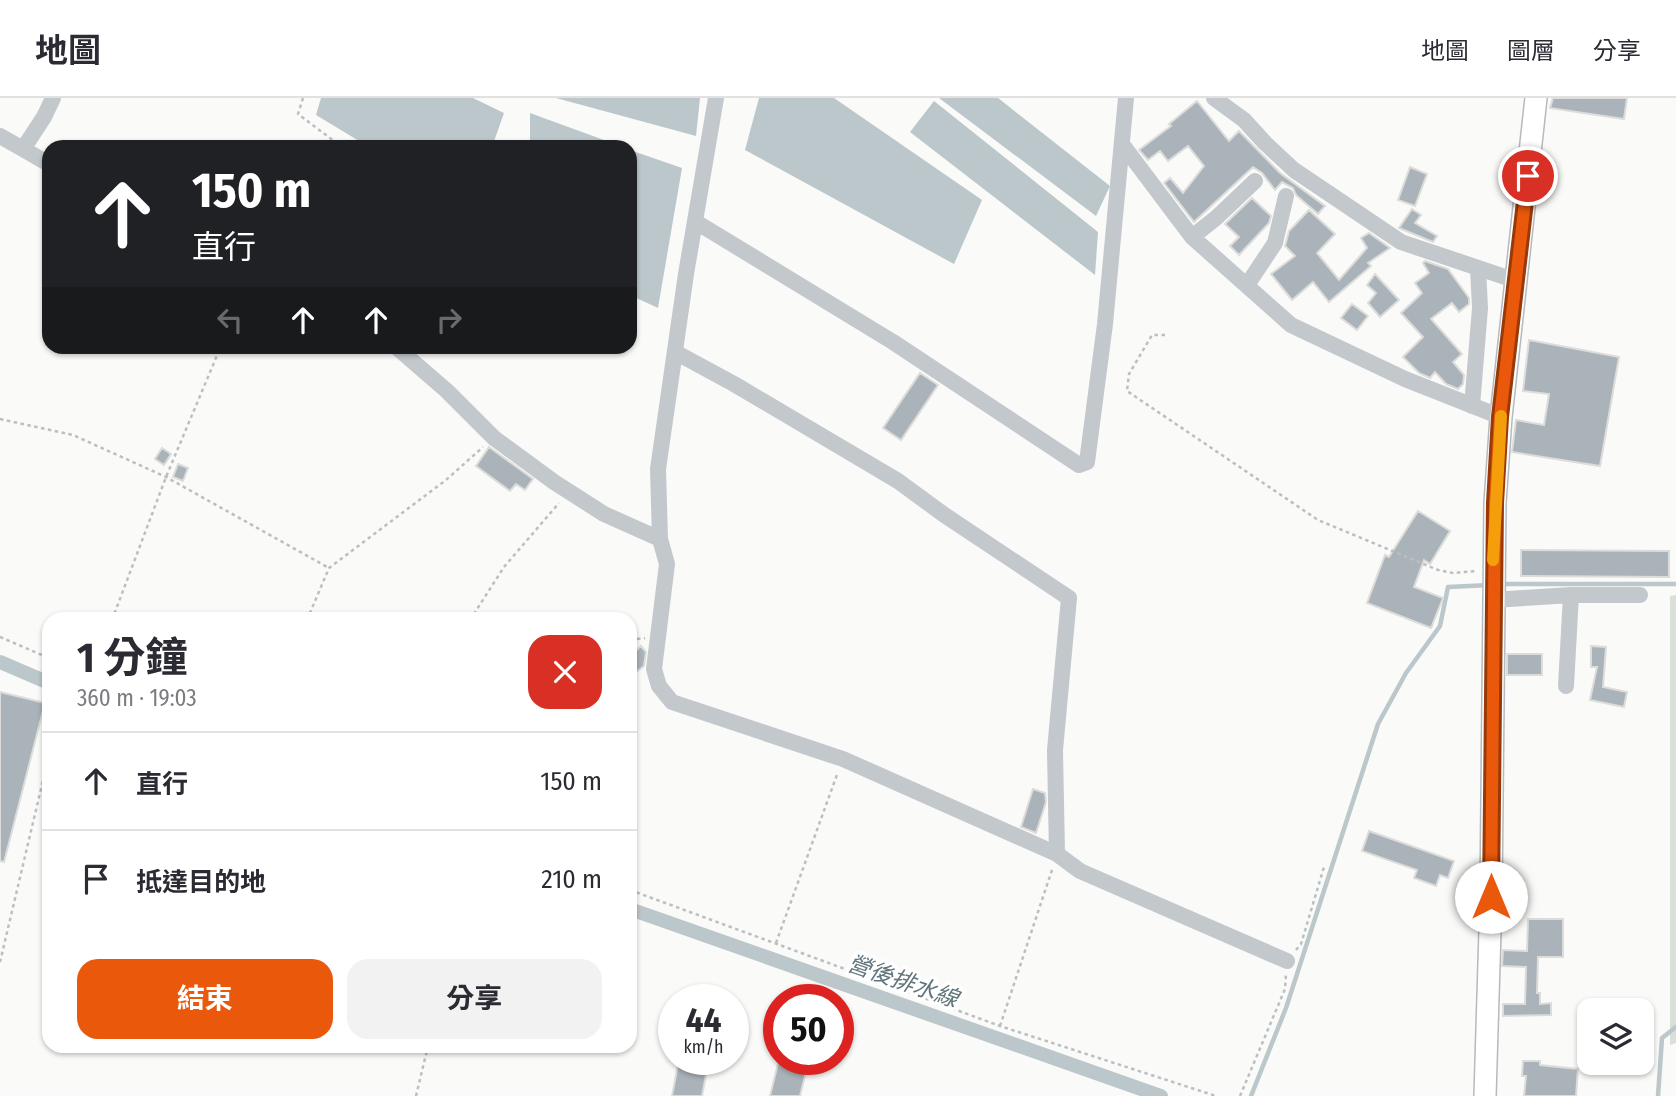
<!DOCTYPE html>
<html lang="zh-TW">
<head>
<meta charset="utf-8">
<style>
  body { margin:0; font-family:"Fira Sans Condensed","Noto Sans TC",sans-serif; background:#f2f2f3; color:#2b2b33; height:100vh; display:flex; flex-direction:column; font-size:26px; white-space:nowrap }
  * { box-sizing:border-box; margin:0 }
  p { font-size:23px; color:#7c7c81 }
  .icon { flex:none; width:38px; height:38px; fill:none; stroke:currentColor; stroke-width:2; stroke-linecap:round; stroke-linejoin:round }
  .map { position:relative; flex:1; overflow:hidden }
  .drawer { position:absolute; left:42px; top:514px; width:595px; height:441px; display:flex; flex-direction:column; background:#fff; border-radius:21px; box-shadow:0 2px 5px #0004 }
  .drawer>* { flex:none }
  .guide { position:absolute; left:42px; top:42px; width:595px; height:214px; border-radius:21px; box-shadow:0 2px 5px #0004; background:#202124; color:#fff; overflow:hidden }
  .tools { position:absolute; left:1577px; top:900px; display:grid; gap:14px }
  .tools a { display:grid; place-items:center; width:77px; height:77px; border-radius:14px; background:#fff; box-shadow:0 2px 5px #0004; font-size:35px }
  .speed { position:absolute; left:658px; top:886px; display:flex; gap:14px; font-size:35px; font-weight:700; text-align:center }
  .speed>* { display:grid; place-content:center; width:91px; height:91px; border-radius:50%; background:#fff; box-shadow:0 2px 5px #0004; line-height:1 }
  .speed small { font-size:18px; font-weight:400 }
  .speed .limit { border:10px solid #d22; background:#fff; color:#111 }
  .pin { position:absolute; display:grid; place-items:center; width:60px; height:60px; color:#fff; margin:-30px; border:4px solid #fff; border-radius:50%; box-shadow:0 2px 7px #0007 }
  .me { position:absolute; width:77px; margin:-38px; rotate:0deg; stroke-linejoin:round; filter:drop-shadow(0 0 5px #0008) }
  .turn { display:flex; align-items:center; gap:24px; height:147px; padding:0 35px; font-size:32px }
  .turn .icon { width:91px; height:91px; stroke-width:2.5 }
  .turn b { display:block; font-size:49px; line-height:60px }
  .lanes { display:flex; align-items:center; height:66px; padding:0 35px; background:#0003; justify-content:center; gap:35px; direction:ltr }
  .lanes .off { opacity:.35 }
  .round { display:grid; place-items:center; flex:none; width:74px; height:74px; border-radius:21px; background:#f2f2f3 }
  .head { display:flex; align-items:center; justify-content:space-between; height:119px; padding:0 35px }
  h1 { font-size:42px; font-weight:700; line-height:52px }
  .button { display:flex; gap:14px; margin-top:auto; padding:14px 35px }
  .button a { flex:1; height:80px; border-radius:21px; background:#ea580c; color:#fff; font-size:28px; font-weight:700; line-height:80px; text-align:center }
  .button a+a { background:#f2f2f3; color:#2b2b33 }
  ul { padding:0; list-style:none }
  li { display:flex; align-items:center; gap:21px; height:98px; padding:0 35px; border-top:2px solid #e1e1e2 }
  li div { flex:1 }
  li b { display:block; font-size:26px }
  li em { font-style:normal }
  header { display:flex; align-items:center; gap:42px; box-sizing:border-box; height:98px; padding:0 35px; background:#fff; border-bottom:2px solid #e1e1e2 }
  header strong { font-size:33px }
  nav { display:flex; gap:38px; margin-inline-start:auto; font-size:24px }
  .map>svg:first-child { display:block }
</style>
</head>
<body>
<header>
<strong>地圖</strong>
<nav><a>地圖</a><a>圖層</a><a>分享</a></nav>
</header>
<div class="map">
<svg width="1676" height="998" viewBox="0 0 1676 998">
  <rect width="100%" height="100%" fill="#fafaf8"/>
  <path fill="#dadfd7" d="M 1676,497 L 1676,945 L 1670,947 L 1670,498 Z"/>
  <path fill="#bbc7cb" d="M 321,0 L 473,0 L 504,15 L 492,49 L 369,49 L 316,17 Z
    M 556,0 L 700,0 L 696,38 Z
    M 759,0 L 834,0 L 982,102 L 954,166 L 745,52 Z
    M 939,0 L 998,0 L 1110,88 L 1096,118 Z
    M 934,3 L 1098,134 L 1095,177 L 910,34 Z
    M 530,15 L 623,49 L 530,49 Z
    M 630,52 L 682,70 L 658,210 L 630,197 Z"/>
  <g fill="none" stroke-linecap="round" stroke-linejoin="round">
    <path stroke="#bbc7cb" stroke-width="4.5" d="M 1502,486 L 1676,486
      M 1251,998 L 1286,910 L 1378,626 L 1406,575 L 1440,528 L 1448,489 L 1490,487
      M 1658,998 L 1662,940 L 1676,929"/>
    <path stroke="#bbc7cb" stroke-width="14" d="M 0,564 L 49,585
      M 630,811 L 1161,998"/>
  </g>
  <path fill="#aab3b9" stroke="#dcdcda" stroke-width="2" d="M 1553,0 L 1627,0 L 1624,21 L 1550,10 Z
    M 1197,3 L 1229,43 L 1239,33 L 1280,75 L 1325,108 L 1318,116 L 1296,97 L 1293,90 L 1282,84 L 1275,92 L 1262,75 L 1253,69 L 1194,124 L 1164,85 L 1170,80 L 1183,95 L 1204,68 L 1188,48 L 1168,63 L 1160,53 L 1148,62 L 1139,52 L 1171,28 L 1169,26 Z
    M 1410,69 L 1427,76 L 1415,108 L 1398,102 Z
    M 1252,100 L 1271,118 L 1269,125 L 1239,157 L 1230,148 L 1239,139 L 1225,126 Z
    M 1412,111 L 1421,117 L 1415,125 L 1437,138 L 1433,144 L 1399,130 Z
    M 1309,112 L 1335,136 L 1317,155 L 1339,182 L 1367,150 L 1361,140 L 1369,135 L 1390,150 L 1368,165 L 1371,168 L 1329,204 L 1313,184 L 1292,202 L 1271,176 L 1295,158 L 1285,148 L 1289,133 Z
    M 1425,163 L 1448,171 L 1469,200 L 1469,206 L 1459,214 L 1452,205 L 1431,221 L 1462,256 L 1453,264 L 1464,277 L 1463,286 L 1458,291 L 1446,286 L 1435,274 L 1430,280 L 1419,275 L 1403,259 L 1423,239 L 1401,215 L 1422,195 L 1415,185 L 1429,175 L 1423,165 Z
    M 1375,176 L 1399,202 L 1380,219 L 1368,205 L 1376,195 L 1367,187 Z
    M 1352,206 L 1368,218 L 1357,232 L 1341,220 Z
    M 1529,242 L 1619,259 L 1600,368 L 1512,354 L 1516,322 L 1544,327 L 1549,296 L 1523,293 Z
    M 920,275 L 938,287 L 901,342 L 883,330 Z
    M 489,349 L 533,381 L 525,392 L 516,386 L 510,393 L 476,368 Z
    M 162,350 L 171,356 L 164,367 L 155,361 Z
    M 178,366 L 188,370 L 183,383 L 173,379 Z
    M 1418,413 L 1450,433 L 1430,466 L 1424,462 L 1414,489 L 1443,500 L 1431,530 L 1367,505 L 1385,457 L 1389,459 Z
    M 1521,452 L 1669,453 L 1669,479 L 1521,478 Z
    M 641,548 L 646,554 L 644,568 L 630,579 L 630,558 Z
    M 1591,548 L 1606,549 L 1603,589 L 1627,594 L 1624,609 L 1590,602 L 1597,569 L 1591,569 Z
    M 1507,556 L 1542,556 L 1542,577 L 1507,577 Z
    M 0,594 L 45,605 L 4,764 L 0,763 Z
    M 1033,691 L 1045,695 L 1046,704 L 1036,735 L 1021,729 Z
    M 1369,733 L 1454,763 L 1448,780 L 1440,777 L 1436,788 L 1414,780 L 1417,772 L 1362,753 Z
    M 1528,821 L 1563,821 L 1563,859 L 1538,859 L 1537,895 L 1540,895 L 1540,906 L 1551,905 L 1551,917 L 1503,918 L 1503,906 L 1525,906 L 1526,869 L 1502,868 L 1503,852 L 1527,853 Z
    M 679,961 L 709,961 L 702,998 L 672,998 Z
    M 779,961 L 809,961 L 800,998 L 770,998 Z
    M 1523,963 L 1540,963 L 1540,967 L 1578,971 L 1576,998 L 1524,998 L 1526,978 L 1522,978 Z"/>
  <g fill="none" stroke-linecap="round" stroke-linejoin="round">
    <g stroke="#b5babe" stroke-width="24">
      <path id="major" d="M 1485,998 L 1491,799 L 1495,405 L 1501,319 L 1536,0"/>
    </g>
    <path stroke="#bbbfc2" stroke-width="2.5" stroke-dasharray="3.5 3.5" stroke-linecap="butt" d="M 303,0 L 298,16 L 342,49
      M 1165,237 L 1152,237 L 1129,276 L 1127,293 L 1318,422 L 1438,472 L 1453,475 L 1476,473
      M 0,321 L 73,337 L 166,379 L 329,470
      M 112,522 L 166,379 L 221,248
      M 307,522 L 329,470 L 446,382 L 483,349
      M 470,522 L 504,469 L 559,405
      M 0,539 L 49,560
      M 630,542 L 645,540
      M 630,792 L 1000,928 L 1216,998
      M 776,845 L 838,674
      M 1296,852 L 1301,846 L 1324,769
      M 0,864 L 49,657
      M 1000,928 L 1053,769
      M 416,998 L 428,948
      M 1240,998 L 1285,891 L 1286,876"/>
    <path stroke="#c3c8cc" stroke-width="16" d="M 1214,0 L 1244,22 L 1265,45 L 1294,72 L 1401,144 L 1517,183
      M 0,38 L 23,51
      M 1122,46 L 1192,139 L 1291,227 L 1405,281 L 1501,319
      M 49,66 L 23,51 L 44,19 L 53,0
      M 696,124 L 893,244 L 1079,367 L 1087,364 L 1105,226 L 1126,0
      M 1192,139 L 1216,120 L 1255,83
      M 1247,187 L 1275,145 L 1286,98
      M 395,248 L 447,293 L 494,340 L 554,384 L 604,416 L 660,441 L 667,466 L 654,571 L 659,588 L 672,604 L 843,661 L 1057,756 L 1080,773 L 1287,863
      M 675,254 L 734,286 L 898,383 L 943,416 L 1069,500 L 1055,652 L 1057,756
      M 1472,308 L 1480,210 L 1478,170
      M 660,441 L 658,371 L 686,176 L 716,0
      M 1493,502 L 1571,497 L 1640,497
      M 1566,588 L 1571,497"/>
    <use href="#major" stroke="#fff" stroke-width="21"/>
  </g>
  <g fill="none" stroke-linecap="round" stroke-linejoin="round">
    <g stroke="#983908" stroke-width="18">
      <path id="route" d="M 1491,799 L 1495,405 L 1500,319 L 1528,78"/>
    </g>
    <use href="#route" stroke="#ea580c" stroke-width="12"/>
    <path stroke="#f59e0b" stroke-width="12" d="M 1493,462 L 1501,318"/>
  </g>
  <g text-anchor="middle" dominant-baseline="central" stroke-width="7" stroke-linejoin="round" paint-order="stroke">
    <g font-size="23" font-style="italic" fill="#60757c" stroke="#fff">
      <text transform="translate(903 883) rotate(19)">營後排水線</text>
    </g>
  </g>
</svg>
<div class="tools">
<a><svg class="icon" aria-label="layers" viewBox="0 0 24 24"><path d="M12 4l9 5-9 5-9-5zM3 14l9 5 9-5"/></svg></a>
</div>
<div class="speed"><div>44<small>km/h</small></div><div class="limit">50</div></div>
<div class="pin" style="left:1528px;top:78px;background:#d93025"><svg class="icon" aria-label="arrive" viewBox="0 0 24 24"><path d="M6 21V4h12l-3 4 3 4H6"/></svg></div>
<svg class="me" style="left:1491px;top:799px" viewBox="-20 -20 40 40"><circle r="19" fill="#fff"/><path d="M0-13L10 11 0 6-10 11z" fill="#ea580c"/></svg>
<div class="guide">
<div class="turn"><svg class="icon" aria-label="ahead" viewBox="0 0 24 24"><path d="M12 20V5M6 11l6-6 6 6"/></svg><div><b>150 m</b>直行</div></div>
<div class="lanes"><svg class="icon off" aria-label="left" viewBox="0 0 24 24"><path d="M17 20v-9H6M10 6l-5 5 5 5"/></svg><svg class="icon" aria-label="ahead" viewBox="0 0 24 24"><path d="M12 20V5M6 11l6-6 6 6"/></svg><svg class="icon" aria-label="ahead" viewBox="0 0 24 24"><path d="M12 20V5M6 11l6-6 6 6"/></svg><svg class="icon off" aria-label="right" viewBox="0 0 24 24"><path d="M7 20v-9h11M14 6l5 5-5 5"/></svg></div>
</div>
<section class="drawer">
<div class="head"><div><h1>1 分鐘</h1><p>360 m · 19:03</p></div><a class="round" style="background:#d93025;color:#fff"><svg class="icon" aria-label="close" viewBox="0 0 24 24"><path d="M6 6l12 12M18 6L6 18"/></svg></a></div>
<ul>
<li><svg class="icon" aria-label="ahead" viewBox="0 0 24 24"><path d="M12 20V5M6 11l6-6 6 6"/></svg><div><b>直行</b></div><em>150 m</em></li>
<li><svg class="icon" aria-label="arrive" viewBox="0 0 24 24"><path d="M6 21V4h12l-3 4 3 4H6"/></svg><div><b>抵達目的地</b></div><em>210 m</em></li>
</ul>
<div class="button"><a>結束</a><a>分享</a></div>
</section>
</div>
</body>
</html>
